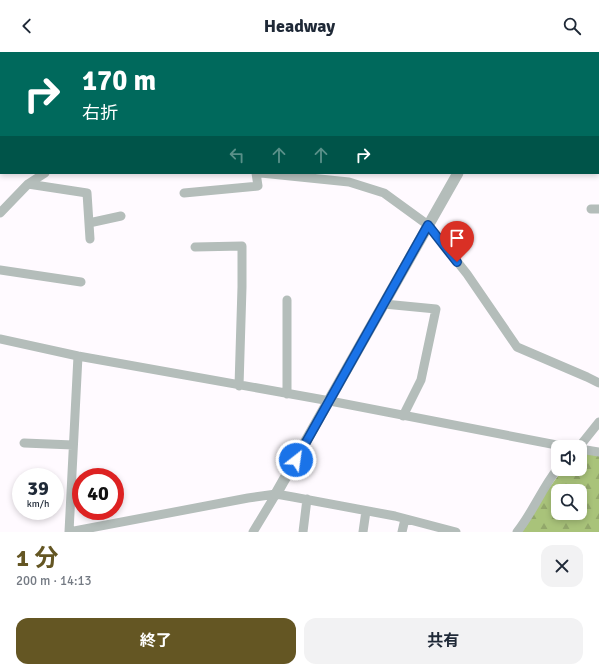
<!DOCTYPE html>
<html lang="ja">
<head>
<meta charset="utf-8">
<style>
  body { margin:0; font-family:Signika,"Noto Sans JP",sans-serif; background:#f2f2f3; color:#1f2937; height:100vh; display:flex; flex-direction:column; font-size:15px; white-space:nowrap }
  * { box-sizing:border-box; margin:0 }
  p { font-size:13px; color:#747a83 }
  .icon { flex:none; width:22px; height:22px; fill:none; stroke:currentColor; stroke-width:2; stroke-linecap:round; stroke-linejoin:round }
  .map { position:relative; height:480px; overflow:hidden }
  .details { display:flex; flex-direction:column; background:#fff; flex:1 }
  .details>* { flex:none }
  .guide { position:absolute; left:0px; top:0px; width:599px; height:122px; box-shadow:0 2px 6px #0003; background:#00695c; color:#fff; overflow:hidden }
  .fabs { position:absolute; left:551px; top:388px; display:grid; gap:8px }
  .fabs a { display:grid; place-items:center; width:36px; height:36px; border-radius:8px; background:#fff; box-shadow:0 2px 6px #0003; font-size:20px }
  .speed { position:absolute; left:12px; top:416px; display:flex; gap:8px; font-size:20px; font-weight:700; text-align:center }
  .speed>* { display:grid; place-content:center; width:52px; height:52px; border-radius:50%; background:#fff; box-shadow:0 2px 6px #0003; line-height:1 }
  .speed small { font-size:10px; font-weight:400 }
  .speed .limit { border:6px solid #d22; background:#fff; color:#111 }
  .pin { position:absolute; display:grid; place-items:center; width:34px; height:34px; color:#fff; margin:-41px -17px; border-radius:50% 50% 50% 0; rotate:-45deg; box-shadow:0 0 4px #0007 }
  .pin .icon { rotate:45deg }
  .me { position:absolute; width:44px; margin:-22px; rotate:30deg; stroke-linejoin:round; filter:drop-shadow(0 0 3px #0008) }
  .turn { display:flex; align-items:center; gap:14px; height:84px; padding:0 16px; font-size:18px }
  .turn .icon { width:52px; height:52px; stroke-width:2.5 }
  .turn b { display:block; font-size:28px; line-height:34px }
  .lanes { display:flex; align-items:center; height:38px; padding:0 16px; background:#0003; justify-content:center; gap:20px; direction:ltr }
  .lanes .off { opacity:.35 }
  .round { display:grid; place-items:center; flex:none; width:42px; height:42px; border-radius:12px; background:#f2f2f3 }
  .overview { display:flex; align-items:center; justify-content:space-between; height:68px; padding:0 16px }
  h1 { font-size:24px; font-weight:700; line-height:30px; color:#645623 }
  .cta { display:flex; gap:8px; margin-top:auto; padding:8px 16px }
  .cta a { flex:1; height:46px; border-radius:12px; background:#645623; color:#fff; font-size:16px; font-weight:700; line-height:46px; text-align:center }
  .cta a+a { background:#f2f2f3; color:#1f2937 }
  header { display:flex; justify-content:space-between; align-items:center; height:52px; padding:0 16px; background:#fff; font-size:18px; font-weight:700 }
  .map>svg:first-child { display:block }
</style>
</head>
<body>
<header><svg class="icon" aria-label="back" viewBox="0 0 24 24"><path d="M15 5l-7 7 7 7"/></svg>Headway<svg class="icon" aria-label="search" viewBox="0 0 24 24"><circle cx="10" cy="10" r="6"/><path d="M15 15l6 6"/></svg></header>
<div class="map">
<svg width="599" height="480" viewBox="0 0 599 480">
  <defs>
    <pattern id="forest-firs" width="22" height="20" patternUnits="userSpaceOnUse"><rect width="22" height="20" fill="#a9c37a"/><path d="M5 1l3.5 6h-7zM16 11l3.5 6h-7z" fill="#92a76a"/></pattern>
  </defs>
  <rect width="100%" height="100%" fill="#fffaff"/>
  <path fill="url(#forest-firs)" fill-rule="evenodd" d="M 580,397 L 599,400 L 599,480 L 517,480 L 563,417 L 580,417 ZM 558,439 L 580,439 L 580,461 L 558,461 Z"/>
  <g fill="none" stroke-linecap="round" stroke-linejoin="round">
    <path stroke="#b4bdba" stroke-width="9" d="M 74,0 L 74,1
      M 186,1 L 187,0
      M 0,76 L 1,76
      M 261,121 L 349,130 L 384,141 L 428,173 L 467,222 L 517,295 L 587,325 L 599,331
      M 28,132 L 87,141 L 90,187
      M 184,141 L 258,134 L 256,121
      M 591,157 L 599,157
      M 0,161 L 28,132 L 45,121
      M 89,171 L 121,164
      M 195,195 L 242,194 L 242,235 L 239,334
      M 0,218 L 81,230
      M 384,252 L 436,257 L 421,328 L 403,364
      M 0,287 L 78,304 L 330,349 L 567,395
      M 287,342 L 287,248
      M 24,391 L 73,393
      M 579,395 L 599,370
      M 580,397 L 599,400
      M 69,480 L 248,446 L 276,442 L 293,445 L 395,464 L 456,480
      M 69,480 L 78,304
      M 253,480 L 276,442
      M 303,480 L 307,447
      M 363,480 L 366,459
      M 402,480 L 405,467
      M 517,480 C 533,460 542,436 558,416"/>
    <path stroke="#b4bdba" stroke-width="11" d="M 527,1 L 528,0
      M 276,442 L 458,121"/>
  </g>
  <g fill="none" stroke-linecap="round" stroke-linejoin="round">
    <g stroke="#114b97" stroke-width="10">
      <path id="route" d="M 296,408 L 428,173 L 457,210"/>
    </g>
    <use href="#route" stroke="#1a73e8" stroke-width="7"/>
  </g>
</svg>
<div class="fabs">
<a><svg class="icon" aria-label="sound" viewBox="0 0 24 24"><path d="M4 9h4l5-4v14l-5-4H4zM17 9q2 3 0 6"/></svg></a>
<a><svg class="icon" aria-label="search" viewBox="0 0 24 24"><circle cx="10" cy="10" r="6"/><path d="M15 15l6 6"/></svg></a>
</div>
<div class="speed"><div>39<small>km/h</small></div><div class="limit">40</div></div>
<div class="pin" style="left:457px;top:210px;background:#d93025"><svg class="icon" aria-label="arrive" viewBox="0 0 24 24"><path d="M6 21V4h12l-3 4 3 4H6"/></svg></div>
<svg class="me" style="left:296px;top:408px" viewBox="-20 -20 40 40"><circle r="17" fill="#1a73e8" stroke="#fff" stroke-width="3"/><path d="M0-11L8 9 0 5-8 9z" fill="#fff"/></svg>
<div class="guide">
<div class="turn"><svg class="icon" aria-label="right" viewBox="0 0 24 24"><path d="M7 20v-9h11M14 6l5 5-5 5"/></svg><div><b>170 m</b>右折</div></div>
<div class="lanes"><svg class="icon off" aria-label="left" viewBox="0 0 24 24"><path d="M17 20v-9H6M10 6l-5 5 5 5"/></svg><svg class="icon off" aria-label="ahead" viewBox="0 0 24 24"><path d="M12 20V5M6 11l6-6 6 6"/></svg><svg class="icon off" aria-label="ahead" viewBox="0 0 24 24"><path d="M12 20V5M6 11l6-6 6 6"/></svg><svg class="icon" aria-label="right" viewBox="0 0 24 24"><path d="M7 20v-9h11M14 6l5 5-5 5"/></svg></div>
</div>
</div>
<section class="details">
<div class="overview"><div><h1>1 分</h1><p>200 m · 14:13</p></div><a class="round"><svg class="icon" aria-label="close" viewBox="0 0 24 24"><path d="M6 6l12 12M18 6L6 18"/></svg></a></div>
<div class="cta"><a>終了</a><a>共有</a></div>
</section>
</body>
</html>
